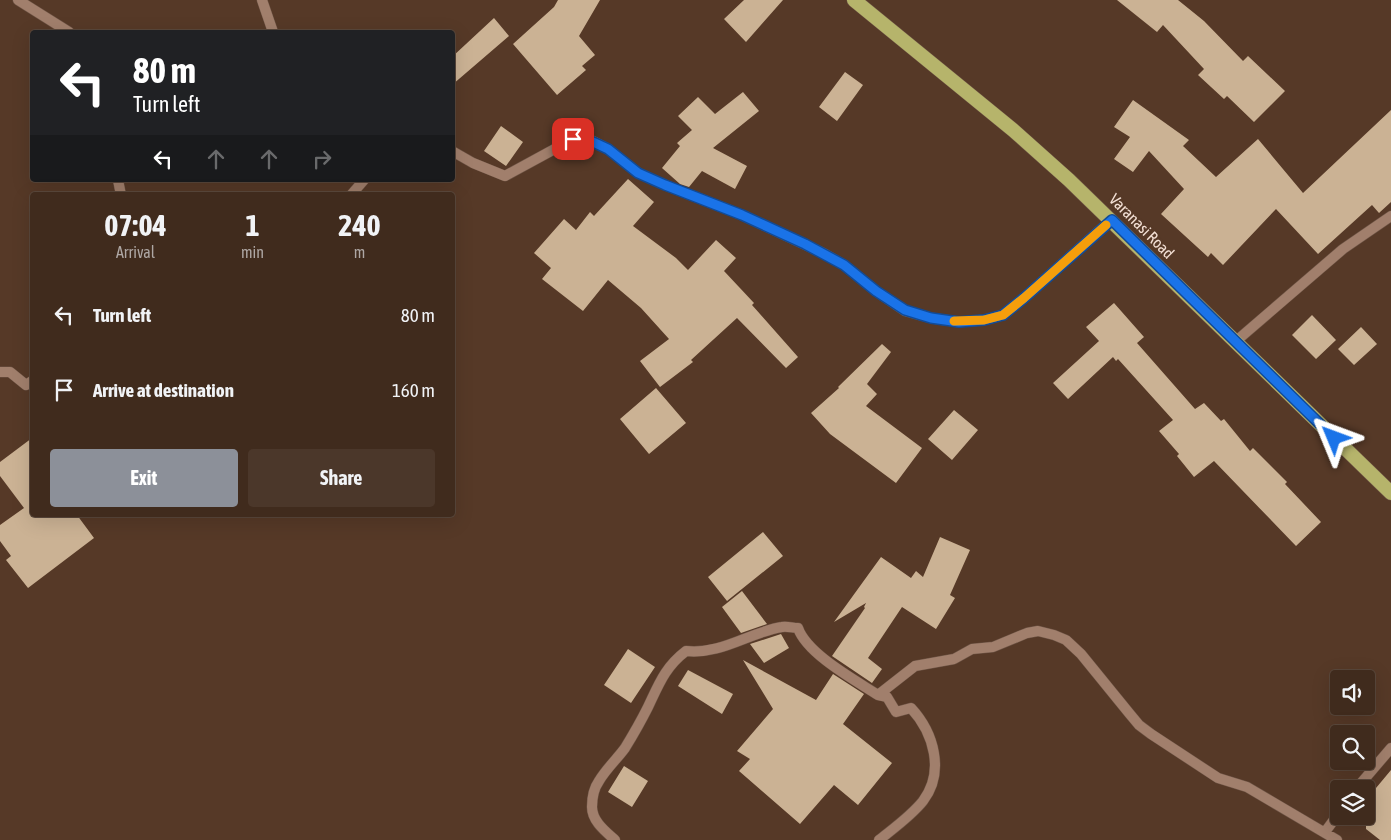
<!DOCTYPE html>
<html lang="en">
<head>
<meta charset="utf-8">
<style>
  body { margin:0; font-family:"Asap Condensed",sans-serif; background:#4b372a; color:#f1f3f6; height:100vh; display:flex; flex-direction:column; font-size:19px; white-space:nowrap }
  * { box-sizing:border-box; margin:0 }
  p { font-size:16px; color:#aea7a4 }
  .icon { flex:none; width:28px; height:28px; fill:none; stroke:currentColor; stroke-width:2; stroke-linecap:round; stroke-linejoin:round }
  .map { position:relative; flex:1; overflow:hidden }
  .side { position:absolute; left:30px; top:192px; width:425px; height:325px; display:flex; flex-direction:column; background:#402b1d; border-radius:5px; box-shadow:0 5px 20px #0002,0 0 0 1px #59473b }
  .side>* { flex:none }
  .guide { position:absolute; left:30px; top:30px; width:425px; height:152px; border-radius:5px; box-shadow:0 5px 20px #0002,0 0 0 1px #59473b; background:#202124; color:#fff; overflow:hidden }
  .tools { position:absolute; left:1330px; top:670px; display:grid; gap:10px }
  .tools a { display:grid; place-items:center; width:45px; height:45px; border-radius:5px; background:#402b1d; box-shadow:0 5px 20px #0002,0 0 0 1px #59473b; font-size:25px }
  .pin { position:absolute; display:grid; place-items:center; width:42px; height:42px; color:#fff; margin:-21px; border-radius:10px; box-shadow:0 2px 8px #0006 }
  .me { position:absolute; width:55px; margin:-28px; rotate:314deg; stroke-linejoin:round; filter:drop-shadow(0 0 4px #0008) }
  .turn { display:flex; align-items:center; gap:18px; height:105px; padding:0 20px; font-size:22px }
  .turn .icon { width:65px; height:65px; stroke-width:2.5 }
  .turn b { display:block; font-size:35px; line-height:42px }
  .lanes { display:flex; align-items:center; height:48px; padding:0 20px; background:#0003; justify-content:center; gap:25px; direction:ltr }
  .lanes .off { opacity:.35 }
  .eta { display:flex; justify-content:space-evenly; align-items:center; height:85px; text-align:center }
  .eta b { font-size:30px; font-weight:700; line-height:35px }
  .cta { display:flex; gap:10px; margin-top:auto; padding:10px 20px }
  .cta a { flex:1; height:58px; border-radius:5px; background:#8c9099; color:#fff; font-size:20px; font-weight:700; line-height:58px; text-align:center }
  .cta a+a { background:#4b372a; color:#f1f3f6 }
  ul { padding:0; list-style:none }
  li { display:flex; align-items:center; gap:15px; height:75px; padding:0 20px }
  li div { flex:1 }
  li b { display:block; font-size:19px }
  li em { font-style:normal }
  .map>svg:first-child { display:block }
</style>
</head>
<body>
<div class="map">
<svg width="1391" height="840" viewBox="0 0 1391 840">
  <rect width="100%" height="100%" fill="#563927"/>
  <path fill="#cbb294" d="M 558,0 L 600,0 L 579,36 L 595,55 L 582,66 L 586,70 L 557,95 L 513,44 L 554,7 Z
    M 744,0 L 783,0 L 746,42 L 724,19 Z
    M 1117,0 L 1178,0 L 1204,21 L 1243,61 L 1248,56 L 1285,91 L 1254,122 L 1227,96 L 1224,99 L 1198,75 L 1204,69 L 1163,25 L 1157,32 Z
    M 494,18 L 509,36 L 452,85 L 452,57 Z
    M 845,72 L 863,85 L 837,121 L 819,107 Z
    M 743,92 L 759,111 L 713,148 L 747,166 L 735,189 L 702,171 L 689,187 L 680,184 L 662,168 L 680,146 L 677,143 L 692,130 L 678,116 L 698,97 L 715,114 Z
    M 1133,100 L 1189,140 L 1183,146 L 1216,177 L 1258,139 L 1303,193 L 1391,110 L 1391,202 L 1379,213 L 1372,205 L 1318,254 L 1276,209 L 1223,265 L 1211,253 L 1208,257 L 1161,214 L 1184,189 L 1149,151 L 1133,172 L 1114,159 L 1130,137 L 1114,127 Z
    M 501,126 L 523,142 L 506,166 L 484,151 Z
    M 628,179 L 654,202 L 633,226 L 676,258 L 688,270 L 716,240 L 736,258 L 724,271 L 754,303 L 752,305 L 798,357 L 786,368 L 737,318 L 691,360 L 693,362 L 660,387 L 640,361 L 669,339 L 641,308 L 608,280 L 583,311 L 542,279 L 551,268 L 534,253 L 564,219 L 576,230 L 590,212 L 594,216 Z
    M 1114,303 L 1144,337 L 1137,343 L 1195,409 L 1204,403 L 1221,421 L 1224,419 L 1250,451 L 1253,448 L 1287,482 L 1285,484 L 1321,522 L 1296,546 L 1214,461 L 1194,477 L 1177,456 L 1179,454 L 1159,431 L 1173,420 L 1118,359 L 1116,361 L 1113,357 L 1068,399 L 1053,383 L 1099,341 L 1086,327 Z
    M 1312,315 L 1336,340 L 1316,359 L 1292,335 Z
    M 1361,327 L 1377,344 L 1354,365 L 1338,349 Z
    M 882,344 L 891,352 L 867,384 L 877,394 L 866,406 L 922,448 L 896,483 L 830,434 L 811,413 L 839,388 L 838,387 Z
    M 656,388 L 686,423 L 649,454 L 620,419 Z
    M 954,410 L 978,430 L 952,460 L 928,439 Z
    M 32,438 L 32,515 L 77,515 L 94,538 L 28,588 L 6,560 L 11,556 L 0,541 L 0,525 L 24,508 L 0,476 L 0,462 Z
    M 763,532 L 783,556 L 727,601 L 708,577 Z
    M 940,537 L 970,550 L 950,595 L 955,598 L 936,629 L 902,607 L 868,658 L 882,669 L 872,683 L 832,656 L 865,608 L 864,607 L 866,603 L 834,622 L 881,557 L 911,578 L 916,571 L 923,577 Z
    M 742,591 L 767,624 L 741,633 L 722,607 Z
    M 781,634 L 789,648 L 764,663 L 750,644 Z
    M 628,649 L 655,667 L 631,703 L 604,685 Z
    M 743,660 L 816,700 L 833,674 L 864,694 L 843,724 L 892,763 L 858,805 L 834,785 L 800,824 L 739,771 L 750,759 L 737,751 L 773,709 Z
    M 688,670 L 733,694 L 722,714 L 678,686 Z
    M 624,766 L 648,781 L 632,807 L 608,792 Z
    M 1391,770 L 1391,840 L 1380,840 L 1366,829 L 1366,800 Z"/>
  <g fill="none" stroke-linecap="round" stroke-linejoin="round">
    <g stroke="#6e5546" stroke-width="11">
      <path id="minor" d="M 18,0 L 69,32
        M 262,0 L 273,32
        M 452,151 L 473,163 L 505,176 L 573,139 L 593,141 L 608,149 L 638,173 L 665,185 L 742,215 L 825,254 L 844,265 L 876,291 L 905,311 L 931,318 L 959,322 L 984,320 L 1003,315 L 1024,298 L 1111,220
        M 118,180 L 121,195
        M 351,195 L 364,180
        M 1235,342 L 1343,249 L 1391,216
        M 0,372 L 10,372 L 26,385 L 32,381
        M 1356,789 L 1391,748
        M 1325,832 L 1339,813
        M 615,840 C 605,831 592,821 592,807 C 592,798 594,788 599,781 C 606,769 617,759 625,748 C 633,735 641,721 648,707 C 659,684 665,667 686,651 C 721,655 750,632 782,627 C 787,626 793,628 798,628 C 807,654 855,680 878,695
        M 879,840 C 894,828 911,816 923,801 C 945,772 934,733 911,708 L 896,712 L 887,697 L 878,695 L 915,666 L 954,659 L 972,649 L 993,647 L 1027,633 L 1038,631 L 1054,635 L 1066,640 L 1081,654 L 1129,713 L 1139,725 L 1151,734 L 1218,778 L 1247,787 L 1337,840"/>
    </g>
    <g stroke="#6e5546" stroke-width="15">
      <path id="trunk" d="M 854,0 L 1013,130 L 1069,180 L 1391,493"/>
    </g>
    <use href="#minor" stroke="#a17f6c" stroke-width="10"/>
    <use href="#trunk" stroke="#b6b46b" stroke-width="14"/>
  </g>
  <g fill="none" stroke-linecap="round" stroke-linejoin="round">
    <g stroke="#114b97" stroke-width="12">
      <path id="route" d="M 573,139 L 593,142 L 608,149 L 638,173 L 665,185 L 742,215 L 805,244 L 844,265 L 876,291 L 905,310 L 931,318 L 959,322 L 984,320 L 1003,315 L 1024,298 L 1112,220 L 1334,438"/>
    </g>
    <use href="#route" stroke="#1a73e8" stroke-width="9"/>
    <path stroke="#f59e0b" stroke-width="9" d="M 954,321 L 984,320 L 1003,315 L 1024,298 L 1106,225"/>
  </g>
  <g text-anchor="middle" dominant-baseline="central" stroke-width="5" stroke-linejoin="round" paint-order="stroke">
    <g font-size="16" fill="#f3e0d5" stroke="#563927">
      <text transform="translate(1142 226) rotate(45)">Varanasi Road</text>
    </g>
  </g>
</svg>
<div class="tools">
<a><svg class="icon" aria-label="sound" viewBox="0 0 24 24"><path d="M4 9h4l5-4v14l-5-4H4zM17 9q2 3 0 6"/></svg></a>
<a><svg class="icon" aria-label="search" viewBox="0 0 24 24"><circle cx="10" cy="10" r="6"/><path d="M15 15l6 6"/></svg></a>
<a><svg class="icon" aria-label="layers" viewBox="0 0 24 24"><path d="M12 4l9 5-9 5-9-5zM3 14l9 5 9-5"/></svg></a>
</div>
<div class="pin" style="left:573px;top:139px;background:#d93025"><svg class="icon" aria-label="arrive" viewBox="0 0 24 24"><path d="M6 21V4h12l-3 4 3 4H6"/></svg></div>
<svg class="me" style="left:1334px;top:438px" viewBox="-20 -20 40 40"><path d="M0-17L14 15 0 8-14 15z" fill="#1a73e8" stroke="#fff" stroke-width="4"/></svg>
<div class="guide">
<div class="turn"><svg class="icon" aria-label="left" viewBox="0 0 24 24"><path d="M17 20v-9H6M10 6l-5 5 5 5"/></svg><div><b>80 m</b>Turn left</div></div>
<div class="lanes"><svg class="icon" aria-label="left" viewBox="0 0 24 24"><path d="M17 20v-9H6M10 6l-5 5 5 5"/></svg><svg class="icon off" aria-label="ahead" viewBox="0 0 24 24"><path d="M12 20V5M6 11l6-6 6 6"/></svg><svg class="icon off" aria-label="ahead" viewBox="0 0 24 24"><path d="M12 20V5M6 11l6-6 6 6"/></svg><svg class="icon off" aria-label="right" viewBox="0 0 24 24"><path d="M7 20v-9h11M14 6l5 5-5 5"/></svg></div>
</div>
<section class="side">
<div class="eta">
<div><b>07:04</b><p>Arrival</p></div>
<div><b>1</b><p>min</p></div>
<div><b>240</b><p>m</p></div>
</div>
<ul>
<li><svg class="icon" aria-label="left" viewBox="0 0 24 24"><path d="M17 20v-9H6M10 6l-5 5 5 5"/></svg><div><b>Turn left</b></div><em>80 m</em></li>
<li><svg class="icon" aria-label="arrive" viewBox="0 0 24 24"><path d="M6 21V4h12l-3 4 3 4H6"/></svg><div><b>Arrive at destination</b></div><em>160 m</em></li>
</ul>
<div class="cta"><a>Exit</a><a>Share</a></div>
</section>
</div>
</body>
</html>
